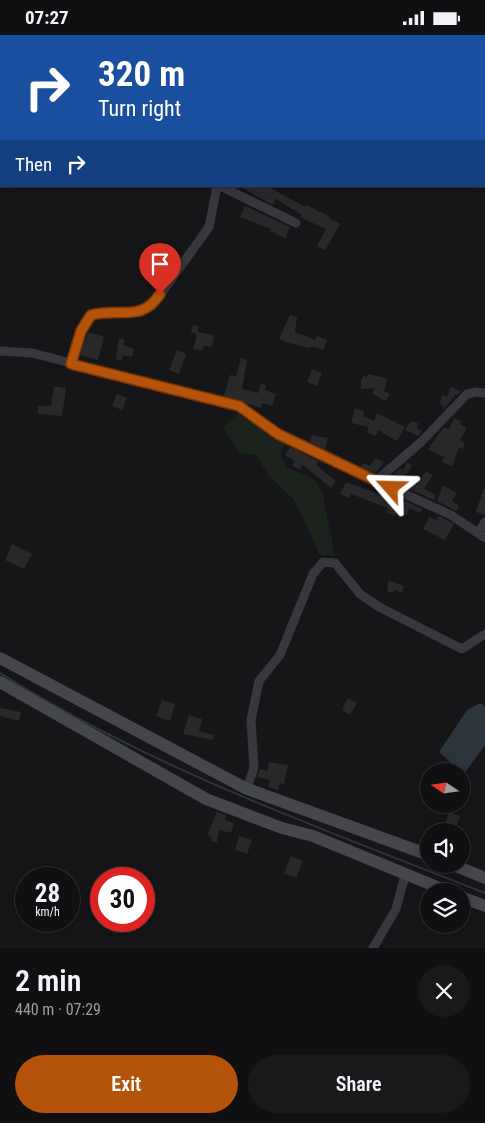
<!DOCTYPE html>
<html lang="en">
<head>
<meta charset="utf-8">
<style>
  body { margin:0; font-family:"Roboto Condensed",sans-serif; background:#19191b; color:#f1f3f6; height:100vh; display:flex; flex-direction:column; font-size:19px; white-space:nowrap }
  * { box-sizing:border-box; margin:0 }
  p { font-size:16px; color:#9c9d9f }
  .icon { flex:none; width:28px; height:28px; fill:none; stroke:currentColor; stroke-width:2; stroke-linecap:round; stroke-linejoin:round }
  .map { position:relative; height:913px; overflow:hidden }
  .drawer { display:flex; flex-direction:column; background:#101012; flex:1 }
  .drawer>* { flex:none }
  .guide { position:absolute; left:0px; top:0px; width:485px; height:152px; box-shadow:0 2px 12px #0003,0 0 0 1px #303032; background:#1a4fa0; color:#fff; overflow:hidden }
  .needle { width:32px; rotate:283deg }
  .controls { position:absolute; left:420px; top:728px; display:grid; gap:10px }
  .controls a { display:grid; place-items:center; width:50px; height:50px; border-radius:50%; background:#101012; box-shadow:0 2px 12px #0003,0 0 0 1px #303032; font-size:25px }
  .speed { position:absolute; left:15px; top:832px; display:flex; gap:10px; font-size:25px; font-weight:700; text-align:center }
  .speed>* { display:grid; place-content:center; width:65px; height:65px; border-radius:50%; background:#101012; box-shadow:0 2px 12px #0003,0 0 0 1px #303032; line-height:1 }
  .speed small { font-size:12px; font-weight:400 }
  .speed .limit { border:8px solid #d22; background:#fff; color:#111 }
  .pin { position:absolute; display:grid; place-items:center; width:42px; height:42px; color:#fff; margin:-51px -21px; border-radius:50% 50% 50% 0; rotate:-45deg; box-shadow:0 0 5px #0007 }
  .pin .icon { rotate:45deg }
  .me { position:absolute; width:55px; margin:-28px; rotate:295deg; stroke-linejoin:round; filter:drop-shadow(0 0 4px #0008) }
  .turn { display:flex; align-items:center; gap:18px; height:105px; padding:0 15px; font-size:22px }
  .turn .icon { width:65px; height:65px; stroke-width:2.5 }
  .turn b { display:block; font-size:35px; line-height:42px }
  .then { display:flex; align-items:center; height:48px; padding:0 15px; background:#0003; gap:10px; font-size:19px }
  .round { display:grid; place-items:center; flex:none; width:52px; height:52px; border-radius:26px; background:#19191b }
  .summary { display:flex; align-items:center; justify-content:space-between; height:85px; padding:0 15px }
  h1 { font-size:30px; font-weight:600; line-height:38px }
  .cta { display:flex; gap:10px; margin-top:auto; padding:10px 15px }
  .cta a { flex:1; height:58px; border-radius:30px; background:#b45309; color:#fff; font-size:20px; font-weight:600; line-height:58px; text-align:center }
  .cta a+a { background:#19191b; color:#f1f3f6 }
  .status { display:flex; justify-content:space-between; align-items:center; height:35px; padding:0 25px; background:#101012; direction:ltr }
  .status svg { height:14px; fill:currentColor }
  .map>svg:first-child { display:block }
</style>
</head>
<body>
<div class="status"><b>07:27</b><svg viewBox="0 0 49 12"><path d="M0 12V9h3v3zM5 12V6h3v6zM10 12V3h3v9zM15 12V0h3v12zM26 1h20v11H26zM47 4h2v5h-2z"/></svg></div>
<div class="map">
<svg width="485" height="913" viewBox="0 0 485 913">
  <rect width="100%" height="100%" fill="#161618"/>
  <path fill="#1c231d" d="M 238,379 L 286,405 L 280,418 L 286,432 L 314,444 L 322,456 L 335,521 L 320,520 L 294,465 L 269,441 L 256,420 L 239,418 L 223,392 Z"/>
  <path fill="#2c353c" d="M 480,668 L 485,671 L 485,710 L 466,736 L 461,737 L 439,717 L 467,675 Z"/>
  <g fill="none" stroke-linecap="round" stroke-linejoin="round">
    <path stroke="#2c353c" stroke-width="2" d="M 0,638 C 151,733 320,793 485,858"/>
  </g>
  <path fill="#29292c" d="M 239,151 L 267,151 L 305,172 L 306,170 L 329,181 L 329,183 L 340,189 L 325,215 L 317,211 L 326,194 L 300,182 L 302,180 L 276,164 L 273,170 Z
    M 245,171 L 290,192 L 285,203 L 270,196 L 271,194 L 240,182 Z
    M 290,280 L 297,282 L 295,297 L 315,305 L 317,301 L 327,305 L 323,315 L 311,311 L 310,313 L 289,308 L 279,304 Z
    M 193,290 L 199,291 L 198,297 L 214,300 L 212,312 L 204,311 L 202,316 L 193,314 L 196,304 L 196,298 L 191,298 Z
    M 88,297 L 104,302 L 98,325 L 80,320 Z
    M 119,303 L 125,305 L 123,310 L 134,314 L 132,322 L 123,320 L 121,326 L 116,324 Z
    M 177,315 L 186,319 L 179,339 L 169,335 Z
    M 241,323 L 247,325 L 242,354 L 258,358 L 261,348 L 266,350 L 265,355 L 276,359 L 272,371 L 262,368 L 261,373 L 224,361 L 230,340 L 236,341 Z
    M 312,334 L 322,338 L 317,351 L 307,347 Z
    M 368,339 L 387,343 L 384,356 L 390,359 L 386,366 L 372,359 L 375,353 L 361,354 L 361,347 L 363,341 L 367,342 Z
    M 54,351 L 66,353 L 62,381 L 38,379 L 38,371 L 51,371 Z
    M 451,352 L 461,356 L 457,360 L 455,360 L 443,375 L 443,370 L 439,368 L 443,360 L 447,362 Z
    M 117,359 L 127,363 L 122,375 L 112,371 Z
    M 355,373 L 364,376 L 363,381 L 374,386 L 377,378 L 405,392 L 397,406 L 378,395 L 376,401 L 367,397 L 369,392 L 351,388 Z
    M 454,383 L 461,386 L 460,389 L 467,393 L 460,405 L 465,407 L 463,414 L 459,413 L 452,431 L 442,427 L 444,422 L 428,414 L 444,392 L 449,394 Z
    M 411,386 L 418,388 L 417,394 L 422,396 L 418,401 L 405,395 Z
    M 312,400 L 328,403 L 325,414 L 310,407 Z
    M 290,412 L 319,427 L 316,430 L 336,446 L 331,453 L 303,430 L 299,435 L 292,430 L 295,426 L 285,420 Z
    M 376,423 L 384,427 L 376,438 L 361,432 L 363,428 L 370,431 Z
    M 407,428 L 412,430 L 404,444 L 416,450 L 426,436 L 433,440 L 424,454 L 436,460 L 434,465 L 393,447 L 395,445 L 392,441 L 401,433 L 403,436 Z
    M 346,447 L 400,467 L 401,464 L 422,474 L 420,478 L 409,473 L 407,481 L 396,477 L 395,481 L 386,478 L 388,473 L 351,459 L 349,463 L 340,459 Z
    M 443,450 L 457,458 L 452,466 L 459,471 L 456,476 L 437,466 Z
    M 484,453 L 485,454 L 485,480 L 476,477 Z
    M 438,481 L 454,489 L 445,505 L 423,494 L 429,482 L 436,485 Z
    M 12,509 L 32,519 L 24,534 L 5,525 Z
    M 389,545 L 404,551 L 402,558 L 394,555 L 393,558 L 387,556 Z
    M 348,663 L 357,668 L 350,680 L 342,675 Z
    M 162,665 L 175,669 L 170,686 L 156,681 Z
    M 0,673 L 21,677 L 19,686 L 0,681 Z
    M 189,680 L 202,684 L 199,696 L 214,700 L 213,705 L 183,699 Z
    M 269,727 L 288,730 L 284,749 L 280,748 L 278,755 L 268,752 L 270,745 L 257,742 L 260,734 L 268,736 Z
    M 217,777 L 226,780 L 225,785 L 234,788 L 231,798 L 219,795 L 217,807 L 211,807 L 212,803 L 207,800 Z
    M 449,777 L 460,781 L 456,793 L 445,789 Z
    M 239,801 L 252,805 L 247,819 L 235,815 Z
    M 291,821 L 303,826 L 296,843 L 284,838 Z"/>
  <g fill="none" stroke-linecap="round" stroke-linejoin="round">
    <path stroke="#37383d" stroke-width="9" d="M 44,0 L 47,1
      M 484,114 L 485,115
      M 220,151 L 296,188
      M 0,316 L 32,318 L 239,371 L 278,399 L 376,446 L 421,407 L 467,359 L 476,357 L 485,358
      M 71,329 L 81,296 L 91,280 L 141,277 L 152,271 L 209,192 L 217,151
      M 376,446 L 451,480 L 485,503
      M 478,498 L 485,487
      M 247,753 L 254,733 L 251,685 L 259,646 L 280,620 L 313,539 L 323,527 L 335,528 L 360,559 L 379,572 L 462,614 L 485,599
      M 373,913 L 396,874 L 405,840"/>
    <path stroke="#45474d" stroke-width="12" d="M 0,623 L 245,753 L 429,820
      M 0,647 L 206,764 L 282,793 L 313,801 L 447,856
      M 451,829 L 485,843
      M 461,862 L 485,871"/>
  </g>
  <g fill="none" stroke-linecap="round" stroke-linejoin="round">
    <g stroke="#753606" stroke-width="12">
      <path id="route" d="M 160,259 C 141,288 121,272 91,280 L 81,296 L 71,329 L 239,371 L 278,399 L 391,453"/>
    </g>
    <use href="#route" stroke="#b45309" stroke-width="9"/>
  </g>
</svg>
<div class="controls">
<a><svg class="needle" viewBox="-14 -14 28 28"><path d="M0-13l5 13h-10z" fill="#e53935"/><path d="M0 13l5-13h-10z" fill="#9c9d9f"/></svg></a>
<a><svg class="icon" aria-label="sound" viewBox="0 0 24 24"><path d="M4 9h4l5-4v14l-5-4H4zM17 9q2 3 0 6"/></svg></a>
<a><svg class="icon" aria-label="layers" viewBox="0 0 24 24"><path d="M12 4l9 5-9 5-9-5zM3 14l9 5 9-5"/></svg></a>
</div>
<div class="speed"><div>28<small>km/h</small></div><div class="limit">30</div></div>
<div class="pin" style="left:160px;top:259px;background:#d93025"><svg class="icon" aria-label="arrive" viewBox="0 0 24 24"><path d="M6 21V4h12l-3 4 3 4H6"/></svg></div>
<svg class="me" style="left:391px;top:453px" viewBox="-20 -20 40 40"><path d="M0-17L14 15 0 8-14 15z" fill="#b45309" stroke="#fff" stroke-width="4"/></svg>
<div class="guide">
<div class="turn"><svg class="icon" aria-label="right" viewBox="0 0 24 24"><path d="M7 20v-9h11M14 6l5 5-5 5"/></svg><div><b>320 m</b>Turn right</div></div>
<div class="then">Then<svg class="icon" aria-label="right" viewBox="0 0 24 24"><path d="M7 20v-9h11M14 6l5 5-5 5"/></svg></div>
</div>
</div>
<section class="drawer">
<div class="summary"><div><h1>2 min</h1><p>440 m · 07:29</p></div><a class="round"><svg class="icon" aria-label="close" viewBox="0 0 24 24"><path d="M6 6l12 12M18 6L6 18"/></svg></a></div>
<div class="cta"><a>Exit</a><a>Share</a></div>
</section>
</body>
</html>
